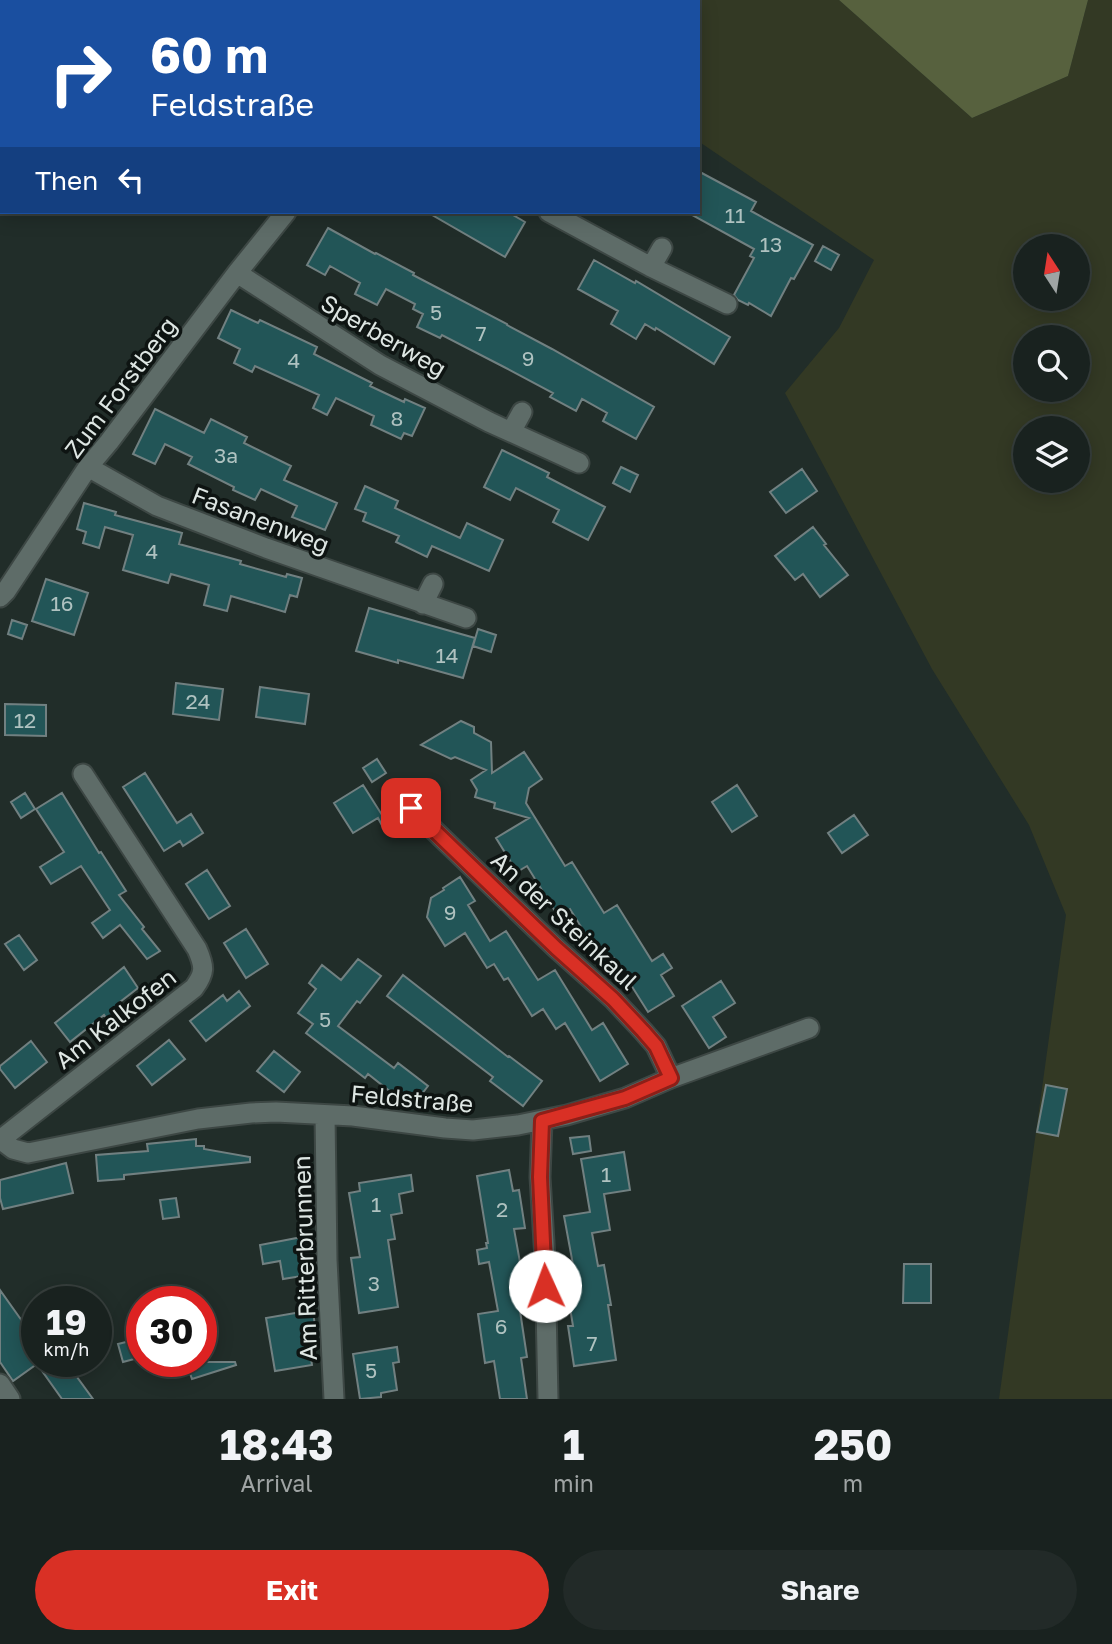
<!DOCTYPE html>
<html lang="en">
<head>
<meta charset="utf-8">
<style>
  body { margin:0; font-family:"Golos Text",sans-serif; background:#222a28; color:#f1f3f6; height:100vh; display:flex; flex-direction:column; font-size:26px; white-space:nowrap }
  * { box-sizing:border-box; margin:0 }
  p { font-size:23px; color:#9fa4a4 }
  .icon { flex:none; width:38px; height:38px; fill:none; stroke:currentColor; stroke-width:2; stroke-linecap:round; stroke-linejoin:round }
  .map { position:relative; height:1399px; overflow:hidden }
  .side { display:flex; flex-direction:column; background:#19221f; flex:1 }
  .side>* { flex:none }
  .top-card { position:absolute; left:0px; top:0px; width:700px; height:214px; box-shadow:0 4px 18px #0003,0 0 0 2px #373f3d; background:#1a4fa0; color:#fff; overflow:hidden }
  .needle { width:46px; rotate:348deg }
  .controls { position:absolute; left:1013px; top:234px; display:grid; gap:14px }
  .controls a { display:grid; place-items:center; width:77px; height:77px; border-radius:50%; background:#19221f; box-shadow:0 4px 18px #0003,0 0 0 2px #373f3d; font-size:35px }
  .speed { position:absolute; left:21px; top:1286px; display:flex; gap:14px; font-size:35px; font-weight:700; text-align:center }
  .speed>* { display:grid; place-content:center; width:91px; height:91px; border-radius:50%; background:#19221f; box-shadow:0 4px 18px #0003,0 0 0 2px #373f3d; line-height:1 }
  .speed small { font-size:18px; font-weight:400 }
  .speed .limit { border:10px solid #d22; background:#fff; color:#111 }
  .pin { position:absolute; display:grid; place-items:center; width:60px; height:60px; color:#fff; margin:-30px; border-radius:14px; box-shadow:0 4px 10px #0006 }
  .me { position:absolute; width:77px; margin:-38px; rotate:358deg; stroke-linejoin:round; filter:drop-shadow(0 0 5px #0008) }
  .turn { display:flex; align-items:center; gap:24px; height:147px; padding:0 35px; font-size:32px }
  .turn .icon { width:91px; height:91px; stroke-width:2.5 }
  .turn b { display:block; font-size:49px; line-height:60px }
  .then { display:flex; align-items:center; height:66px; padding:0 35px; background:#0003; gap:14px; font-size:26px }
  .eta { display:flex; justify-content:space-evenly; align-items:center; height:119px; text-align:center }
  .eta b { font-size:42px; font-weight:700; line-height:49px }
  .primary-button { display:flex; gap:14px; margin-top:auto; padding:14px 35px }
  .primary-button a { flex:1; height:80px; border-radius:42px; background:#d93025; color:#fff; font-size:28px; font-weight:700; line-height:80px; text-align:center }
  .primary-button a+a { background:#222a28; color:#f1f3f6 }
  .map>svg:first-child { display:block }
</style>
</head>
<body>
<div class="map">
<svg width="1112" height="1399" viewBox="0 0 1112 1399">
  <rect width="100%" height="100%" fill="#212d29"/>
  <path fill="#333924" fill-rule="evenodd" d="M 547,0 L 839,0 L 972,118 L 1068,76 L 1088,0 L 1112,0 L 1112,1399 L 999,1399 L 1066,915 L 1029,825 L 932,669 L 785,393 L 839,328 L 874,260 L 698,141 L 698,2 L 545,2 ZM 1026,247 L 1078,247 L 1078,299 L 1026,299 ZM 1026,338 L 1078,338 L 1078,390 L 1026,390 ZM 1026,429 L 1078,429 L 1078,481 L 1026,481 Z"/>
  <path fill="#57613e" d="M 839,0 L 1088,0 L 1068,76 L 972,118 Z"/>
  <path fill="#225557" stroke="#718081" stroke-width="2" d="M 698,171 L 756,202 L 751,211 L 813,245 L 794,279 L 791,278 L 771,316 L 749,303 L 748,305 L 738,300 L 734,295 L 754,258 L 750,256 L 754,249 L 692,215 L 694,212 L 698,212 Z
    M 427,212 L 508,212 L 525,222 L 505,257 Z
    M 328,228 L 375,254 L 376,253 L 414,273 L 413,275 L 507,324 L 507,325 L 552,349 L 654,407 L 636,439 L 603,421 L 607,413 L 582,399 L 576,411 L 550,397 L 553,393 L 504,367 L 442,335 L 440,338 L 417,327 L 423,314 L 413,309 L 415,304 L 386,289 L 377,305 L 355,294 L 360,283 L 330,266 L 325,275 L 307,265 Z
    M 823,246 L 839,255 L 831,270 L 815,261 Z
    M 594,260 L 635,283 L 636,281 L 730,337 L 714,364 L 656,328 L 655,330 L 645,324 L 636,339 L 611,324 L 618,311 L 578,289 Z
    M 231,310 L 258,323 L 260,320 L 317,347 L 314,354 L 372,383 L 370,386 L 404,402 L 405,399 L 425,408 L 412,436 L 404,433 L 401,439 L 371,425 L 374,416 L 336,398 L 327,415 L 313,408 L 319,395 L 255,366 L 252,372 L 234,363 L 240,349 L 218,338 Z
    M 155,409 L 204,433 L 211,419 L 247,437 L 244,443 L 291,466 L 284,480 L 337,503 L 325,530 L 292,517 L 297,506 L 261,489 L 255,500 L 233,490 L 234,487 L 188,464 L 192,457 L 165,444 L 155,464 L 133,454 Z
    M 502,450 L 549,473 L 547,477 L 605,507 L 588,540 L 553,522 L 559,510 L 516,488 L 510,500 L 484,487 Z
    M 621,467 L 638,475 L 630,492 L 613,483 Z
    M 802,469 L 817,491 L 786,513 L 770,492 Z
    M 365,486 L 398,501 L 395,508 L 460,538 L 467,523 L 503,540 L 489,571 L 432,546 L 427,557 L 396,542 L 399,536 L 363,521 L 366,513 L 355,509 Z
    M 84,503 L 116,512 L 115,515 L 182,533 L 179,544 L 241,561 L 240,564 L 286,577 L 287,574 L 302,578 L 297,597 L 290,595 L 285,612 L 231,596 L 227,611 L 204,605 L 209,585 L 171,574 L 168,583 L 123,570 L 133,535 L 105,527 L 99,548 L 83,543 L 86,532 L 77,529 Z
    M 813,527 L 826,544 L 824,545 L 848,575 L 820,597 L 803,574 L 795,580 L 775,556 Z
    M 46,579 L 88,593 L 74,635 L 32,621 Z
    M 369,608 L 475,638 L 463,678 L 398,660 L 398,663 L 356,651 Z
    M 12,620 L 27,625 L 22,639 L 8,634 Z
    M 478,629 L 496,635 L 491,652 L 473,646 Z
    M 176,683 L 223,689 L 219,720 L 173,714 Z
    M 260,687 L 309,694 L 305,724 L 256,717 Z
    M 5,704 L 46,705 L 46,736 L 5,735 Z
    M 461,721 L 474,727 L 474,733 L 491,742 L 492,773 L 524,752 L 542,779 L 529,788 L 526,803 L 565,866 L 572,862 L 604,913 L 617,905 L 652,961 L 663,954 L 672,968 L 661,975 L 674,996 L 648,1012 L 614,958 L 604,964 L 570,909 L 558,916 L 527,866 L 517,872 L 496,838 L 529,818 L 494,808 L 495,803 L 475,797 L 477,790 L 471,780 L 486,770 L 455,757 L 451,759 L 421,745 Z
    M 377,759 L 386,773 L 372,782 L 363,768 Z
    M 145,773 L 177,823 L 191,814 L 203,833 L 183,846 L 180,841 L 164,851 L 123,787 Z
    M 363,785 L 382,815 L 390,810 L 398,823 L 385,831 L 378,818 L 353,833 L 334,803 Z
    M 737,785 L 757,816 L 732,832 L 712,802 Z
    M 25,793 L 35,809 L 21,818 L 11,802 Z
    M 62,793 L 99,853 L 101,852 L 126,891 L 119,895 L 144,927 L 142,929 L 160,951 L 147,959 L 120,925 L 103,938 L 92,923 L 110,910 L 81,866 L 51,884 L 40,867 L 64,852 L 36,809 Z
    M 854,815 L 868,835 L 842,853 L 828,833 Z
    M 207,870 L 230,906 L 209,919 L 186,884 Z
    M 460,877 L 475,901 L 468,905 L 490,941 L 506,931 L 538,980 L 555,970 L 592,1030 L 603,1023 L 628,1064 L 600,1081 L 565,1023 L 556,1029 L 543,1009 L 532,1016 L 508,978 L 504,980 L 494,964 L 487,968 L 465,933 L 445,946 L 427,917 L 431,898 L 444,890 L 443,888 Z
    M 246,929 L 268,964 L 246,978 L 224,943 Z
    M 19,935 L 37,960 L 24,970 L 5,944 Z
    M 358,959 L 381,976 L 360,1003 L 357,1001 L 338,1026 L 394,1068 L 398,1063 L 428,1086 L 411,1108 L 368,1074 L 365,1078 L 306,1033 L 313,1024 L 298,1013 L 316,989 L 309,983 L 322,965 L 341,980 Z
    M 124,967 L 138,988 L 120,1002 L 132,1018 L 116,1031 L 104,1015 L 70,1042 L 55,1023 Z
    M 403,975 L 508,1057 L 509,1056 L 542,1081 L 523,1106 L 490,1081 L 493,1077 L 387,996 Z
    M 721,981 L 735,1003 L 713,1017 L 726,1037 L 709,1048 L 682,1006 Z
    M 239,991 L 250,1006 L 206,1041 L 190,1021 L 223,995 L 227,1001 Z
    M 169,1040 L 185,1059 L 152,1085 L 137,1066 Z
    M 31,1041 L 47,1062 L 15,1088 L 0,1069 L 0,1066 Z
    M 274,1051 L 300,1072 L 284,1092 L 257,1071 Z
    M 1046,1085 L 1067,1089 L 1058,1136 L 1037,1132 Z
    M 589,1136 L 591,1151 L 573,1154 L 570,1138 Z
    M 196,1139 L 196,1146 L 204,1146 L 204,1149 L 250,1157 L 250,1162 L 124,1175 L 124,1179 L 98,1181 L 96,1155 L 148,1151 L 147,1144 Z
    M 624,1152 L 630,1190 L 604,1194 L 610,1230 L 592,1233 L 598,1266 L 604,1265 L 611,1305 L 608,1305 L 616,1360 L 574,1366 L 568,1326 L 573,1326 L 564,1271 L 574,1270 L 564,1216 L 590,1212 L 581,1159 Z
    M 66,1163 L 73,1193 L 3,1209 L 0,1198 L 0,1180 Z
    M 509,1170 L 513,1191 L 519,1190 L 525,1228 L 514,1229 L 525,1290 L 517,1291 L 527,1357 L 521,1358 L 527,1399 L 500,1399 L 494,1361 L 485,1363 L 478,1314 L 498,1311 L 489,1262 L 479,1264 L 477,1250 L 487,1248 L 486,1243 L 488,1243 L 477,1176 Z
    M 411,1175 L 413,1191 L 399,1194 L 402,1213 L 391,1215 L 395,1239 L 388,1240 L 398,1307 L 359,1313 L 351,1258 L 360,1257 L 349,1193 L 360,1191 L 359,1183 Z
    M 176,1198 L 179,1217 L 163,1219 L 160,1200 Z
    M 302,1237 L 308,1275 L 283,1279 L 280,1261 L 263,1264 L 260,1245 Z
    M 904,1264 L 931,1264 L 931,1303 L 903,1303 Z
    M 0,1290 L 37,1342 L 37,1362 L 66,1362 L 93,1399 L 62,1399 L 37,1364 L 13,1381 L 0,1362 Z
    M 313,1310 L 315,1327 L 306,1329 L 312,1365 L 275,1371 L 266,1318 Z
    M 134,1340 L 138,1358 L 123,1362 L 118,1344 Z
    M 397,1347 L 399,1362 L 393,1363 L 397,1390 L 381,1393 L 381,1397 L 360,1399 L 353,1354 Z
    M 186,1362 L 235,1362 L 236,1365 L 192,1379 Z"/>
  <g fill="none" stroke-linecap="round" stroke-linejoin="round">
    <g stroke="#3d4744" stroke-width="23">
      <path id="minor" d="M 549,212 L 651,267 L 727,304
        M 651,267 L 662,248
        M 237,273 L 380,365 L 489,422 L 579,463
        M 511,432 L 522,412
        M 88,467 L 157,506 L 266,548 L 466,618
        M 0,597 L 6,591 L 88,467 L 109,442 L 237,273 L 286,212
        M 423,604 L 433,584
        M 411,808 L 556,948 L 613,999 L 643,1031 L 656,1046 L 671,1078
        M 325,1115 L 327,1260 L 334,1399
        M 542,1121 L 540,1177 L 545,1259 L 548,1399
        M 0,1140 L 194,988 C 205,973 205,967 197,949 L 83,774
        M 1,1140 L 13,1149 L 28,1153 L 198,1119 L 251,1113 L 276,1112 L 353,1116 L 445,1128 L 473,1130 L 518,1125 L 567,1115 L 625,1098 L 671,1078 L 809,1028
        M 0,1384 L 10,1399"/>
    </g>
    <use href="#minor" stroke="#5e6c68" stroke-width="19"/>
  </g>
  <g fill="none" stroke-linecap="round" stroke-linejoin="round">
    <g stroke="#8d1f18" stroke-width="18">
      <path id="route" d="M 411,808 L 556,948 L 613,999 L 643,1031 L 656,1046 L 671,1078 L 625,1098 L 542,1121 L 540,1177 L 545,1286"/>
    </g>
    <use href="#route" stroke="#d93025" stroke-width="12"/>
  </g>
  <g text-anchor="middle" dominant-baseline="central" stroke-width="7" stroke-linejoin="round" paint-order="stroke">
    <g font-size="21" fill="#afc2c0">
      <text x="735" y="215">11</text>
      <text x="771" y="244">13</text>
      <text x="436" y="312">5</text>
      <text x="481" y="333">7</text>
      <text x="528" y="358">9</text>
      <text x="294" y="360">4</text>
      <text x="397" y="418">8</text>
      <text x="226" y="455">3a</text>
      <text x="152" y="551">4</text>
      <text x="62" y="603">16</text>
      <text x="447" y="655">14</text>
      <text x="198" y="701">24</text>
      <text x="25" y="720">12</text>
      <text x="450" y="912">9</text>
      <text x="325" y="1019">5</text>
      <text x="606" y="1174">1</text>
      <text x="376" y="1204">1</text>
      <text x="502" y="1209">2</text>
      <text x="374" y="1283">3</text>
      <text x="501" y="1326">6</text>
      <text x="592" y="1343">7</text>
      <text x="371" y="1370">5</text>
    </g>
    <g font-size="24" fill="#dee6e3" stroke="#0e1412">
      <text transform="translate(384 335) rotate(30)">Sperberweg</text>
      <text transform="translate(120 387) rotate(-53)">Zum Forstberg</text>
      <text transform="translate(261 519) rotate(21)">Fasanenweg</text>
      <text transform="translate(565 920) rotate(43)">An der Steinkaul</text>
      <text transform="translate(115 1018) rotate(-38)">Am Kalkofen</text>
      <text transform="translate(412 1098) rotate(5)">Feldstraße</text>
      <text transform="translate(304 1258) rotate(-92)">Am Ritterbrunnen</text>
    </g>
  </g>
</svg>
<div class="controls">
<a><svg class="needle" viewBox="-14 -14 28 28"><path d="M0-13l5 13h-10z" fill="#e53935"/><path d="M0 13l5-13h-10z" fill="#9fa4a4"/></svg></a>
<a><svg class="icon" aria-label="search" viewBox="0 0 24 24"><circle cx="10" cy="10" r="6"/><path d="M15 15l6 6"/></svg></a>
<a><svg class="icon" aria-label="layers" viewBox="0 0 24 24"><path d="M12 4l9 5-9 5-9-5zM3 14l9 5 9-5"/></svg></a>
</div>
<div class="speed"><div>19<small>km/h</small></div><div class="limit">30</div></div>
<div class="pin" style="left:411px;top:808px;background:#d93025"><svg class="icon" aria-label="arrive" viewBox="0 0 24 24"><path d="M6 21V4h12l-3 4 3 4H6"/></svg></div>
<svg class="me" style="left:545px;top:1286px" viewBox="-20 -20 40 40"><circle r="19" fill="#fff"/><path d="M0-13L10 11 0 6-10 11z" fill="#d93025"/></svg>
<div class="top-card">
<div class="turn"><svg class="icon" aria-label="right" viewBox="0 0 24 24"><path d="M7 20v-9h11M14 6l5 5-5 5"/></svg><div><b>60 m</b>Feldstraße</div></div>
<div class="then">Then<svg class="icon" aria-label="left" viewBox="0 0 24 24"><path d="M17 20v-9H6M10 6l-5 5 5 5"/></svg></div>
</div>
</div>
<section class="side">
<div class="eta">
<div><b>18:43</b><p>Arrival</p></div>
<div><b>1</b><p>min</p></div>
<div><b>250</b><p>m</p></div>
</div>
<div class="primary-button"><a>Exit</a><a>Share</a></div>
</section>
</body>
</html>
